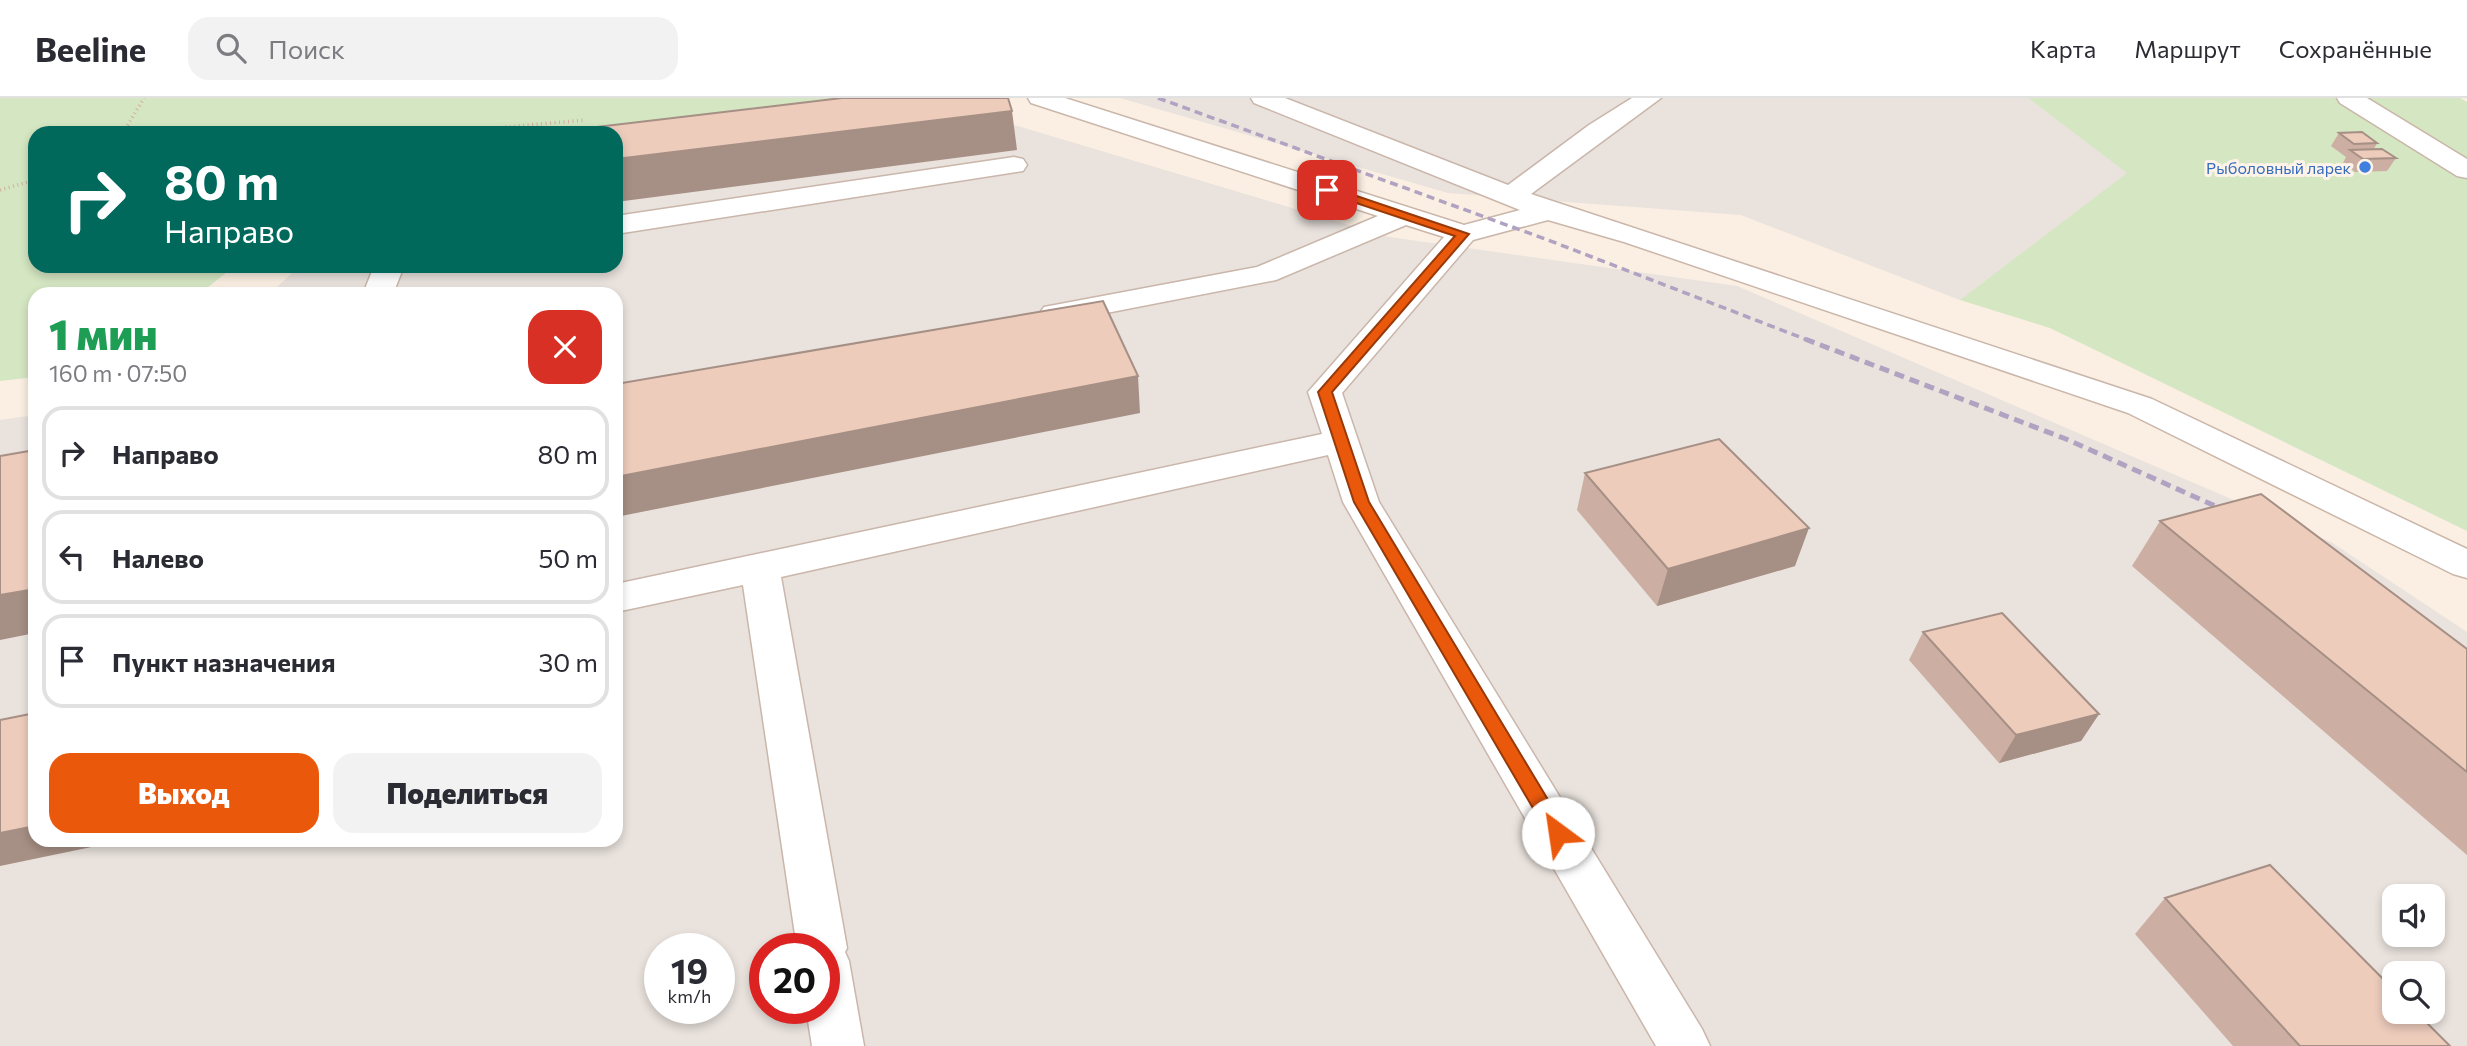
<!DOCTYPE html>
<html lang="ru">
<head>
<meta charset="utf-8">
<style>
  body { margin:0; font-family:Commissioner,sans-serif; background:#f2f2f3; color:#2b2b33; height:100vh; display:flex; flex-direction:column; font-size:26px; white-space:nowrap }
  * { box-sizing:border-box; margin:0 }
  p { font-size:23px; color:#7c7c81 }
  .icon { flex:none; width:38px; height:38px; fill:none; stroke:currentColor; stroke-width:2; stroke-linecap:round; stroke-linejoin:round }
  .map { position:relative; flex:1; overflow:hidden }
  .drawer { position:absolute; left:28px; top:189px; width:595px; height:560px; display:flex; flex-direction:column; background:#fff; border-radius:21px; box-shadow:0 4px 10px #0003 }
  .drawer>* { flex:none }
  .hud { position:absolute; left:28px; top:28px; width:595px; height:147px; border-radius:21px; box-shadow:0 4px 10px #0003; background:#00695c; color:#fff; overflow:hidden }
  .controls { position:absolute; left:2382px; top:786px; display:grid; gap:14px }
  .controls a { display:grid; place-items:center; width:63px; height:63px; border-radius:14px; background:#fff; box-shadow:0 4px 10px #0003; font-size:35px }
  .speed { position:absolute; left:644px; top:835px; display:flex; gap:14px; font-size:35px; font-weight:700; text-align:center }
  .speed>* { display:grid; place-content:center; width:91px; height:91px; border-radius:50%; background:#fff; box-shadow:0 4px 10px #0003; line-height:1 }
  .speed small { font-size:18px; font-weight:400 }
  .speed .limit { border:10px solid #d22; background:#fff; color:#111 }
  .pin { position:absolute; display:grid; place-items:center; width:60px; height:60px; color:#fff; margin:-30px; border-radius:14px; box-shadow:0 4px 10px #0006 }
  .me { position:absolute; width:77px; margin:-38px; rotate:329deg; stroke-linejoin:round; filter:drop-shadow(0 0 5px #0008) }
  .turn { display:flex; align-items:center; gap:24px; height:147px; padding:0 21px; font-size:32px }
  .turn .icon { width:91px; height:91px; stroke-width:2.5 }
  .turn b { display:block; font-size:49px; line-height:60px }
  .round { display:grid; place-items:center; flex:none; width:74px; height:74px; border-radius:21px; background:#f2f2f3 }
  .summary { display:flex; align-items:center; justify-content:space-between; height:119px; padding:0 21px }
  h1 { font-size:42px; font-weight:800; line-height:52px; color:#1e9e55 }
  .primary-button { display:flex; gap:14px; margin-top:auto; padding:14px 21px }
  .primary-button a { flex:1; height:80px; border-radius:21px; background:#ea580c; color:#fff; font-size:28px; font-weight:800; line-height:80px; text-align:center }
  .primary-button a+a { background:#f2f2f3; color:#2b2b33 }
  ul { padding:0; list-style:none }
  li { display:flex; align-items:center; gap:21px; height:94px; margin:0 14px 10px; padding:0 7px; border:4px solid #e1e1e2; border-radius:21px }
  li div { flex:1 }
  li b { display:block; font-size:26px }
  li em { font-style:normal }
  header { display:flex; align-items:center; gap:42px; box-sizing:border-box; height:98px; padding:0 35px; background:#fff; border-bottom:2px solid #e1e1e2 }
  header strong { font-size:33px }
  nav { display:flex; gap:38px; margin-inline-start:auto; font-size:24px }
  .search { width:490px; height:63px; background:#f2f2f3; display:flex; align-items:center; gap:18px; box-sizing:border-box; padding:0 24px; border-radius:21px; color:#7c7c81; font-size:26px }
  .map>svg:first-child { display:block }
</style>
</head>
<body>
<header>
<strong>Beeline</strong>
<div class="search"><svg class="icon" aria-label="search" viewBox="0 0 24 24"><circle cx="10" cy="10" r="6"/><path d="M15 15l6 6"/></svg>Поиск</div>
<nav><a>Карта</a><a>Маршрут</a><a>Сохранённые</a></nav>
</header>
<div class="map">
<svg width="2467" height="948" viewBox="0 0 2467 948">
  <rect width="100%" height="100%" fill="#faefe2"/>
  <path fill="#e9e2dd" fill-rule="evenodd" d="M 1120,0 L 2028,0 L 2128,75 L 1960,202 L 1741,117 L 1448,95 Z
    M 994,21 L 1389,139 L 1737,188 L 2331,444 L 2467,534 L 2467,948 L 0,948 L 0,322 L 35,317 L 35,742 L 616,742 L 616,196 L 269,196 L 300,168 L 616,168 L 616,60 ZM 2394,798 L 2432,798 L 2432,836 L 2394,836 ZM 660,850 L 719,850 L 719,910 L 660,910 ZM 765,850 L 824,850 L 824,910 L 765,910 ZM 2394,875 L 2432,875 L 2432,914 L 2394,914 Z"/>
  <path fill="#d4e6c2" d="M 0,0 L 893,0 L 562,35 L 35,35 L 35,168 L 235,168 L 199,196 L 35,196 L 35,279 L 0,283 Z
    M 2028,0 L 2460,0 L 2467,4 L 2467,433 L 2050,230 L 1960,202 L 2127,75 Z"/>
  <g fill="none" stroke-linecap="round" stroke-linejoin="round">
    <g stroke="#cab6aa" stroke-width="3">
      <path id="minor" d="M 1028,0 L 1065,0 L 1464,127 L 1520,112 L 1254,5 L 1251,0 L 1285,0 L 1508,87 L 1589,27 L 1632,0 L 1661,0 L 1531,96 L 2152,301 L 2467,451 L 2467,480 L 2453,476 L 2128,315 L 1624,144 L 1548,122 L 1473,142 L 1342,295 L 1379,404 L 1702,931 L 1710,948 L 1656,948 L 1343,404 L 1328,357 L 781,479 L 847,850 L 845,854 L 849,863 L 864,948 L 812,948 L 806,910 L 824,910 L 824,850 L 797,850 L 743,487 L 616,514 L 616,486 L 1322,336 L 1308,294 L 1444,139 L 1406,127 L 1276,182 L 1055,225 L 1044,223 L 1039,216 L 1044,209 L 1257,169 L 1378,118 L 1031,5 Z
        M 2337,0 L 2367,0 L 2467,61 L 2467,80 L 2457,78 L 2340,5 Z
        M 1014,59 L 1023,61 L 1027,67 L 1023,73 L 616,136 L 616,118 Z
        M 374,168 L 404,168 L 393,196 L 363,196 Z"/>
    </g>
    <path stroke="#d2afa0" stroke-width="3.5" stroke-dasharray="1 3.5" stroke-linecap="butt" d="M 123,35 L 144,0
      M 438,35 L 585,22
      M 0,92 L 35,82"/>
    <use href="#minor" fill="#fff" fill-rule="evenodd"/>
    <path stroke="#b1a2c2" stroke-width="3.5" stroke-dasharray="8 5" stroke-linecap="butt" d="M 1158,0 L 1548,142 L 1810,243"/>
    <path stroke="#b1a2c2" stroke-width="5" stroke-dasharray="10 6" stroke-linecap="butt" d="M 1805,241 L 2066,341 L 2233,416"/>
  </g>
  <path fill="#ccafa2" d="M 2339,35 L 2377,45 L 2374,51 L 2396,60 L 2387,73 L 2355,74 L 2343,65 L 2346,59 L 2331,48 Z
    M 1585,375 L 1795,468 L 1657,508 L 1577,412 Z
    M 2160,423 L 2467,551 L 2467,757 L 2132,468 Z
    M 1923,534 L 2099,616 L 2081,643 L 1999,665 L 1909,562 Z
    M 2165,800 L 2450,948 L 2233,948 L 2135,836 Z"/>
  <path fill="#a68f84" d="M 1012,13 L 1017,52 L 616,104 L 616,61 Z
    M 1138,278 L 1140,315 L 616,419 L 616,379 Z
    M 1809,430 L 1795,468 L 1657,508 L 1668,471 Z
    M 35,491 L 35,535 L 0,542 L 0,497 Z
    M 2099,616 L 2081,643 L 1999,665 L 2016,637 Z
    M 35,728 L 35,742 L 108,742 L 106,746 L 0,768 L 0,735 Z"/>
  <path fill="#edccbc" stroke="#a68f84" stroke-width="2" d="M 842,0 L 1008,0 L 1012,13 L 616,61 L 616,35 L 546,35 Z
    M 2362,34 L 2377,45 L 2354,46 L 2339,35 Z
    M 2382,51 L 2396,60 L 2363,61 L 2350,52 Z
    M 1103,203 L 1138,278 L 616,379 L 616,286 Z
    M 1719,341 L 1809,430 L 1668,471 L 1585,375 Z
    M 35,352 L 35,491 L 0,497 L 0,358 Z
    M 2261,396 L 2467,551 L 2467,674 L 2160,423 Z
    M 2002,515 L 2099,616 L 2016,637 L 1923,534 Z
    M 35,615 L 35,728 L 0,735 L 0,622 Z
    M 2270,767 L 2394,892 L 2394,914 L 2416,914 L 2450,948 L 2300,948 L 2165,800 Z"/>
  <path fill="#ea580c" stroke="#983908" stroke-width="2" d="M 1327,88 L 1469,136 L 1332,294 L 1369,404 L 1565,730 L 1567,735 L 1565,741 L 1558,743 L 1551,741 L 1354,404 L 1318,294 L 1455,138 L 1323,94 L 1321,92 Z"/>
  <circle fill="#3f7fe0" stroke="#fdf3e8" stroke-width="2.5" cx="2365" cy="69" r="7"/>
  <g text-anchor="middle" dominant-baseline="central" stroke-width="6" stroke-linejoin="round" paint-order="stroke">
    <g font-size="16" fill="#366cbe" stroke="#fdf3e8" text-anchor="end">
      <text x="2351" y="69">Рыболовный ларек</text>
    </g>
  </g>
</svg>
<div class="controls">
<a><svg class="icon" aria-label="sound" viewBox="0 0 24 24"><path d="M4 9h4l5-4v14l-5-4H4zM17 9q2 3 0 6"/></svg></a>
<a><svg class="icon" aria-label="search" viewBox="0 0 24 24"><circle cx="10" cy="10" r="6"/><path d="M15 15l6 6"/></svg></a>
</div>
<div class="speed"><div>19<small>km/h</small></div><div class="limit">20</div></div>
<div class="pin" style="left:1327px;top:92px;background:#d93025"><svg class="icon" aria-label="arrive" viewBox="0 0 24 24"><path d="M6 21V4h12l-3 4 3 4H6"/></svg></div>
<svg class="me" style="left:1558px;top:735px" viewBox="-20 -20 40 40"><circle r="19" fill="#fff"/><path d="M0-13L10 11 0 6-10 11z" fill="#ea580c"/></svg>
<div class="hud">
<div class="turn"><svg class="icon" aria-label="right" viewBox="0 0 24 24"><path d="M7 20v-9h11M14 6l5 5-5 5"/></svg><div><b>80 m</b>Направо</div></div>
</div>
<section class="drawer">
<div class="summary"><div><h1>1 мин</h1><p>160 m · 07:50</p></div><a class="round" style="background:#d93025;color:#fff"><svg class="icon" aria-label="close" viewBox="0 0 24 24"><path d="M6 6l12 12M18 6L6 18"/></svg></a></div>
<ul>
<li><svg class="icon" aria-label="right" viewBox="0 0 24 24"><path d="M7 20v-9h11M14 6l5 5-5 5"/></svg><div><b>Направо</b></div><em>80 m</em></li>
<li><svg class="icon" aria-label="left" viewBox="0 0 24 24"><path d="M17 20v-9H6M10 6l-5 5 5 5"/></svg><div><b>Налево</b></div><em>50 m</em></li>
<li><svg class="icon" aria-label="arrive" viewBox="0 0 24 24"><path d="M6 21V4h12l-3 4 3 4H6"/></svg><div><b>Пункт назначения</b></div><em>30 m</em></li>
</ul>
<div class="primary-button"><a>Выход</a><a>Поделиться</a></div>
</section>
</div>
</body>
</html>
